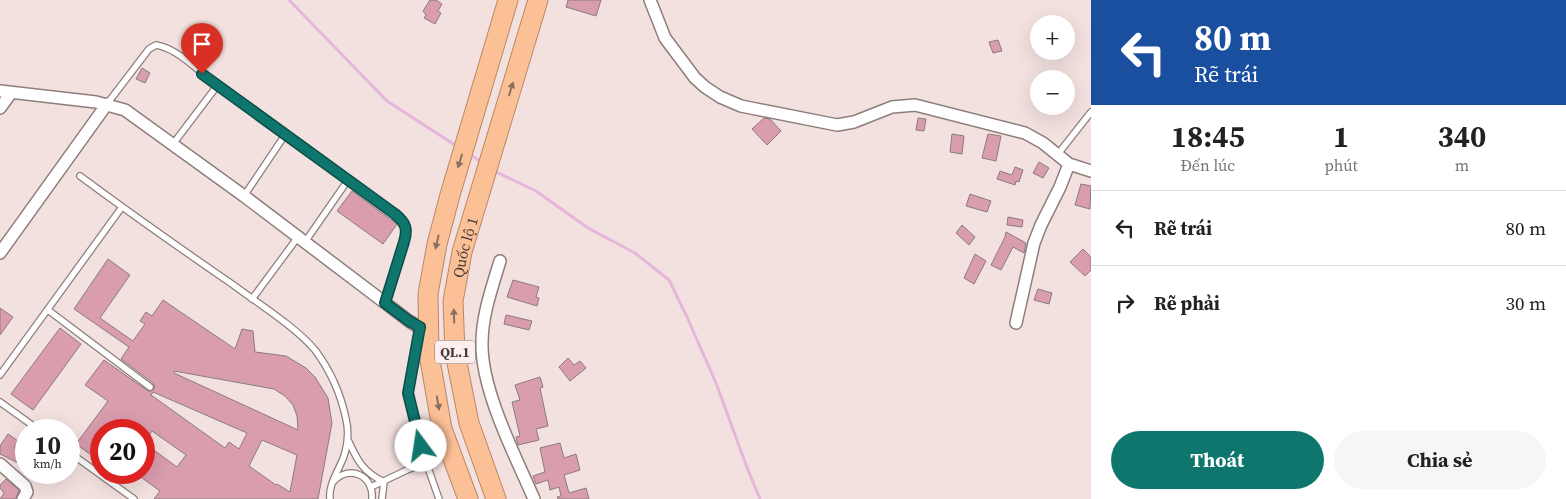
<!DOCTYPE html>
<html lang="vi">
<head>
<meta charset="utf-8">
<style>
  body { margin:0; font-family:"Source Serif 4",serif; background:#f6f6f6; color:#222; height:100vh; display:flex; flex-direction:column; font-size:19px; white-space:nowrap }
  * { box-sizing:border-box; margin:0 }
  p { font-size:16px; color:#767676 }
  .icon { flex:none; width:28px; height:28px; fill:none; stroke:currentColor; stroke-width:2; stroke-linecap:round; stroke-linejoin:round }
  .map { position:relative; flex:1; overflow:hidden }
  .details { display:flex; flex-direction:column; background:#fff; width:475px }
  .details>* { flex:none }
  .guide { background:#1a4fa0; color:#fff; overflow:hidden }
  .fabs { position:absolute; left:1030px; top:15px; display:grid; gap:10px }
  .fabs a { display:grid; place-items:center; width:45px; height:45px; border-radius:50%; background:#fff; box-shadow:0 5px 20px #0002; font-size:25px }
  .speed { position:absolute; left:15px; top:419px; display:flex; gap:10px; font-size:25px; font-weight:700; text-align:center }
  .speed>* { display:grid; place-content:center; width:65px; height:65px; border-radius:50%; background:#fff; box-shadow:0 5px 20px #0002; line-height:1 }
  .speed small { font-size:12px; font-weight:400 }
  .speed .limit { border:8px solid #d22; background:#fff; color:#111 }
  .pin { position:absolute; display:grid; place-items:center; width:42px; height:42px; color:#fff; margin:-51px -21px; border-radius:50% 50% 50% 0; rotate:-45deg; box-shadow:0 0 5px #0007 }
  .pin .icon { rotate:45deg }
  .me { position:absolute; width:55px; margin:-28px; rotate:346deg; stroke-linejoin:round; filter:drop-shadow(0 0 4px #0008) }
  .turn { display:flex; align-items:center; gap:18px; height:105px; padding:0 20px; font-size:22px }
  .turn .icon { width:65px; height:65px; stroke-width:2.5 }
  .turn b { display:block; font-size:35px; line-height:42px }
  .eta { display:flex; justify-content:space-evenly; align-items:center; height:85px; text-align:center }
  .eta b { font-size:30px; font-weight:700; line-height:35px }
  .action { display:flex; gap:10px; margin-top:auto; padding:10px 20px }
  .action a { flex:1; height:58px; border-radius:30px; background:#0f766e; color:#fff; font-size:20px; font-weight:700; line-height:58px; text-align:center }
  .action a+a { background:#f6f6f6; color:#222 }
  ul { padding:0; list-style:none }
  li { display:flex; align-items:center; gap:15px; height:75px; padding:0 20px; border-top:1px solid #e0e0e0 }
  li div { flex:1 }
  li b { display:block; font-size:19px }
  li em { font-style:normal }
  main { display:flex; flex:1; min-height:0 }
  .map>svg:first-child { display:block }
</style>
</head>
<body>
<main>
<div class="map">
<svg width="1091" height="499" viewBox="0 0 1091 499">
  <rect width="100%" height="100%" fill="#f3e1df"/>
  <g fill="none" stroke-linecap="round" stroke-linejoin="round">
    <path stroke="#e5b6db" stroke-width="3" d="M 289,0 L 387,101 L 458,147
      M 469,154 L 483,163
      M 494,171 L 536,191 L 588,228 L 635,253 L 669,280 L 687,317 L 716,383 L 746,465 L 760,499"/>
  </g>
  <path fill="#d99dae" stroke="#8a7b7f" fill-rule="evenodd" d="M 430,0 L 436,0 L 442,4 L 438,11 L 441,13 L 435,24 L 424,18 L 426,15 L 423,11 Z
    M 568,0 L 601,0 L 596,16 L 566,7 Z
    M 998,40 L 1002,51 L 993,53 L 989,42 Z
    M 142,68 L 150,73 L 145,83 L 136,79 Z
    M 764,118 L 770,119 L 781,131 L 767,145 L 752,129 Z
    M 918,118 L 926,119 L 924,131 L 916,130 Z
    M 952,134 L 964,136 L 962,154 L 950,152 Z
    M 988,134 L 1001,136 L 996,161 L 982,158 Z
    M 1039,162 L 1049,168 L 1043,178 L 1033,173 Z
    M 1015,167 L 1023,170 L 1019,182 L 1016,181 L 1015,185 L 997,179 L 1000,171 L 1012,175 Z
    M 1081,184 L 1091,186 L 1090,209 L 1075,205 Z
    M 352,191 L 397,224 L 383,244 L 337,211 Z
    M 970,194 L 991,201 L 987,212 L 966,206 Z
    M 1008,217 L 1023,220 L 1022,227 L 1007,225 Z
    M 962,225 L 975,237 L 969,245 L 956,233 Z
    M 1006,232 L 1026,243 L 1024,253 L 1013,247 L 1001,270 L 991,265 L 1005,237 Z
    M 1083,249 L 1091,257 L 1091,270 L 1085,276 L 1070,262 Z
    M 975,254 L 986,261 L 974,284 L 964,278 Z
    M 108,259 L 130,275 L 100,318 L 133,341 L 145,324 L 140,321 L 146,312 L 152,316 L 163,300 L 235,349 L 242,329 L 253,331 L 255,352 L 286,356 L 306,368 L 315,377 L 328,398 L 332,423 L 318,499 L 154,499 L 160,491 L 134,472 L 144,472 L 144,443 L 177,467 L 186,455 L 152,431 L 144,443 L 144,430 L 101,430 L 101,462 L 76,444 L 108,401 L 85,385 L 104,360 L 148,391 L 151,391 L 155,388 L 153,383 L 121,359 L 129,347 L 74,309 ZM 174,371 L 274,389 L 285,396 L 293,405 L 297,416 L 298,430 L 174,373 ZM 153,392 L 247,433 L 239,449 L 229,442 L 225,448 L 151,395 ZM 262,440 L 297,455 L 290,492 L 277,484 L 276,485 L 249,466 Z
    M 513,280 L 539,287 L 536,297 L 539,298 L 537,306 L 507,297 Z
    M 1038,289 L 1052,293 L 1049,304 L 1034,300 Z
    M 0,308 L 13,317 L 0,335 Z
    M 506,315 L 532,321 L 529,330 L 504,324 Z
    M 60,328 L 81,344 L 33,410 L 11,394 Z
    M 568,358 L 574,365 L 580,361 L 586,368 L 570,381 L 559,367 Z
    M 540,377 L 543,387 L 540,388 L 548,426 L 536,429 L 539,440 L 518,445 L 516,437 L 520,436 L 512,402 L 520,400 L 515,385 Z
    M 8,434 L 18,441 L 14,447 L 26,453 L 26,467 L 0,454 L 0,446 Z
    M 560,443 L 564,458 L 576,454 L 580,470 L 564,475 L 569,493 L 586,488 L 589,499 L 558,499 L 557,497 L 561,496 L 559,487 L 550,490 L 548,480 L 536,484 L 533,476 L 545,472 L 540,448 Z
    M 6,479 L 19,490 L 16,499 L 0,499 L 4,493 L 0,488 L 0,485 Z"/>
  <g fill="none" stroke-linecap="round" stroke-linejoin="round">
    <g stroke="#8d7e7b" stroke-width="8">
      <path id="service" d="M 107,104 L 149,49 L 156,45 C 177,48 200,72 217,86 L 402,219 L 405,224 L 406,234 L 385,303
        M 173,144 L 217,86
        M 1058,154 L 1091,112
        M 80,176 C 130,213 181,249 232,284 C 256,302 296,327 315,350 C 330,370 341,395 346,419 C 349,432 348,444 344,456 C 339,470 328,485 330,499
        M 244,196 L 285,135
        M 305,242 L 348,180
        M 252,299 L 298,237
        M 48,310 L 150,387
        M 420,327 L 408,393 L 426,462 L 439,499
        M 0,375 L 122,207
        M 0,402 L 39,430
        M 348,440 C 357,460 363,472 384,482 L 382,499
        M 69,452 L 134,499
        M 334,481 C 350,464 374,476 372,499
        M 371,487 L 407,470 L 447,453"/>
    </g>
    <g stroke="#8d7e7b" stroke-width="14">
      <path id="minor" d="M 650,0 L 665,38 L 695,78 L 705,87 L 720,97 L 741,106 L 837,125 L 854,122 L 892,107 L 915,105 L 1025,133 L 1043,143 L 1069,164 L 1091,171
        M 0,91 L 96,102 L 125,110 L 244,196 L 409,321 L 428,333
        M 0,108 L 11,93
        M 0,253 L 107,104
        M 500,261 C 492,288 482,315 482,343 C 481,390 515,455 534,499
        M 1016,323 L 1034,243 L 1041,225 L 1060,187 L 1069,164
        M 0,464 L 25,486 L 27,492 L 23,499"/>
    </g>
    <g stroke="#bb8766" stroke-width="21">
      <g id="trunk">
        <path d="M 468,499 L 442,429 L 429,354 L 428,294 L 437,244 L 450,195 L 508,0"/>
        <path id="s1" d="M 496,499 L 469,423 L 455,353 L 453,301 L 462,252 L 538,0"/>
      </g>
    </g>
    <use href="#service" stroke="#fff" stroke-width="5.5"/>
    <use href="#minor" stroke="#fff" stroke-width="11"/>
    <use href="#trunk" stroke="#fcc097" stroke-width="19"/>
  </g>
  <defs><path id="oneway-solid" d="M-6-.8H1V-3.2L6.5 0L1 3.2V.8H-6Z" transform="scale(1.25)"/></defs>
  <g fill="#8c705f">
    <use href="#oneway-solid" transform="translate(511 89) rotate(-73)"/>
    <use href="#oneway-solid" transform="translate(460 161) rotate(107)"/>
    <use href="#oneway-solid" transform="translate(437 242) rotate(103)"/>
    <use href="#oneway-solid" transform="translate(454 316) rotate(-92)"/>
    <use href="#oneway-solid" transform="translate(438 403) rotate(80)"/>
  </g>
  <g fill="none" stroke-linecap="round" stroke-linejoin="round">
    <g stroke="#0a4d48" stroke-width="12">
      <path id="route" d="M 202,74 L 395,214 C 406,223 408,229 404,242 L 385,303 L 409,321 L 420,327 L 408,393 L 421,446"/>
    </g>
    <use href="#route" stroke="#0f766e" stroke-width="9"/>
  </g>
  <g text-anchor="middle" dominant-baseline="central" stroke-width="4.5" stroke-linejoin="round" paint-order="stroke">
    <rect fill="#fdefed" stroke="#7a7170" stroke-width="1" x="435" y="340.5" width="40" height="23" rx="4"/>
    <g font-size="14" font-weight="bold" fill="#423b3a">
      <text x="455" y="352">QL.1</text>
    </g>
    <g font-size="15" fill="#423b3a" stroke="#fdefed">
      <text stroke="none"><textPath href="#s1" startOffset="259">Quốc lộ 1</textPath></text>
    </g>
  </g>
</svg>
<div class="fabs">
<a>+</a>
<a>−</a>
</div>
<div class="speed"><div>10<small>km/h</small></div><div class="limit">20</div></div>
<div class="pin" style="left:202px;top:74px;background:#d93025"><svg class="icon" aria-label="arrive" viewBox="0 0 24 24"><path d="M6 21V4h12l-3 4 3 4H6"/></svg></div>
<svg class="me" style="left:421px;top:446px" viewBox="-20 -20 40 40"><circle r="19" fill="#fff"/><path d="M0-13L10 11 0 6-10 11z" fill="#0f766e"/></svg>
</div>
<section class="details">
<div class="guide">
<div class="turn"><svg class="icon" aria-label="left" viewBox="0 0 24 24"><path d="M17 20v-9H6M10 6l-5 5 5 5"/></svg><div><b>80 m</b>Rẽ trái</div></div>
</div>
<div class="eta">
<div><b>18:45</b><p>Đến lúc</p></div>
<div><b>1</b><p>phút</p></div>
<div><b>340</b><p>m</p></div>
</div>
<ul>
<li><svg class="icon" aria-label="left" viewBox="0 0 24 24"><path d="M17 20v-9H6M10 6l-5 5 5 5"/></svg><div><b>Rẽ trái</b></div><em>80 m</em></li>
<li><svg class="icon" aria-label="right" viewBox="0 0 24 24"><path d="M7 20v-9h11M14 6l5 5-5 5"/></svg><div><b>Rẽ phải</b></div><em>30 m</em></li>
</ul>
<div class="action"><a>Thoát</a><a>Chia sẻ</a></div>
</section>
</main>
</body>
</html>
